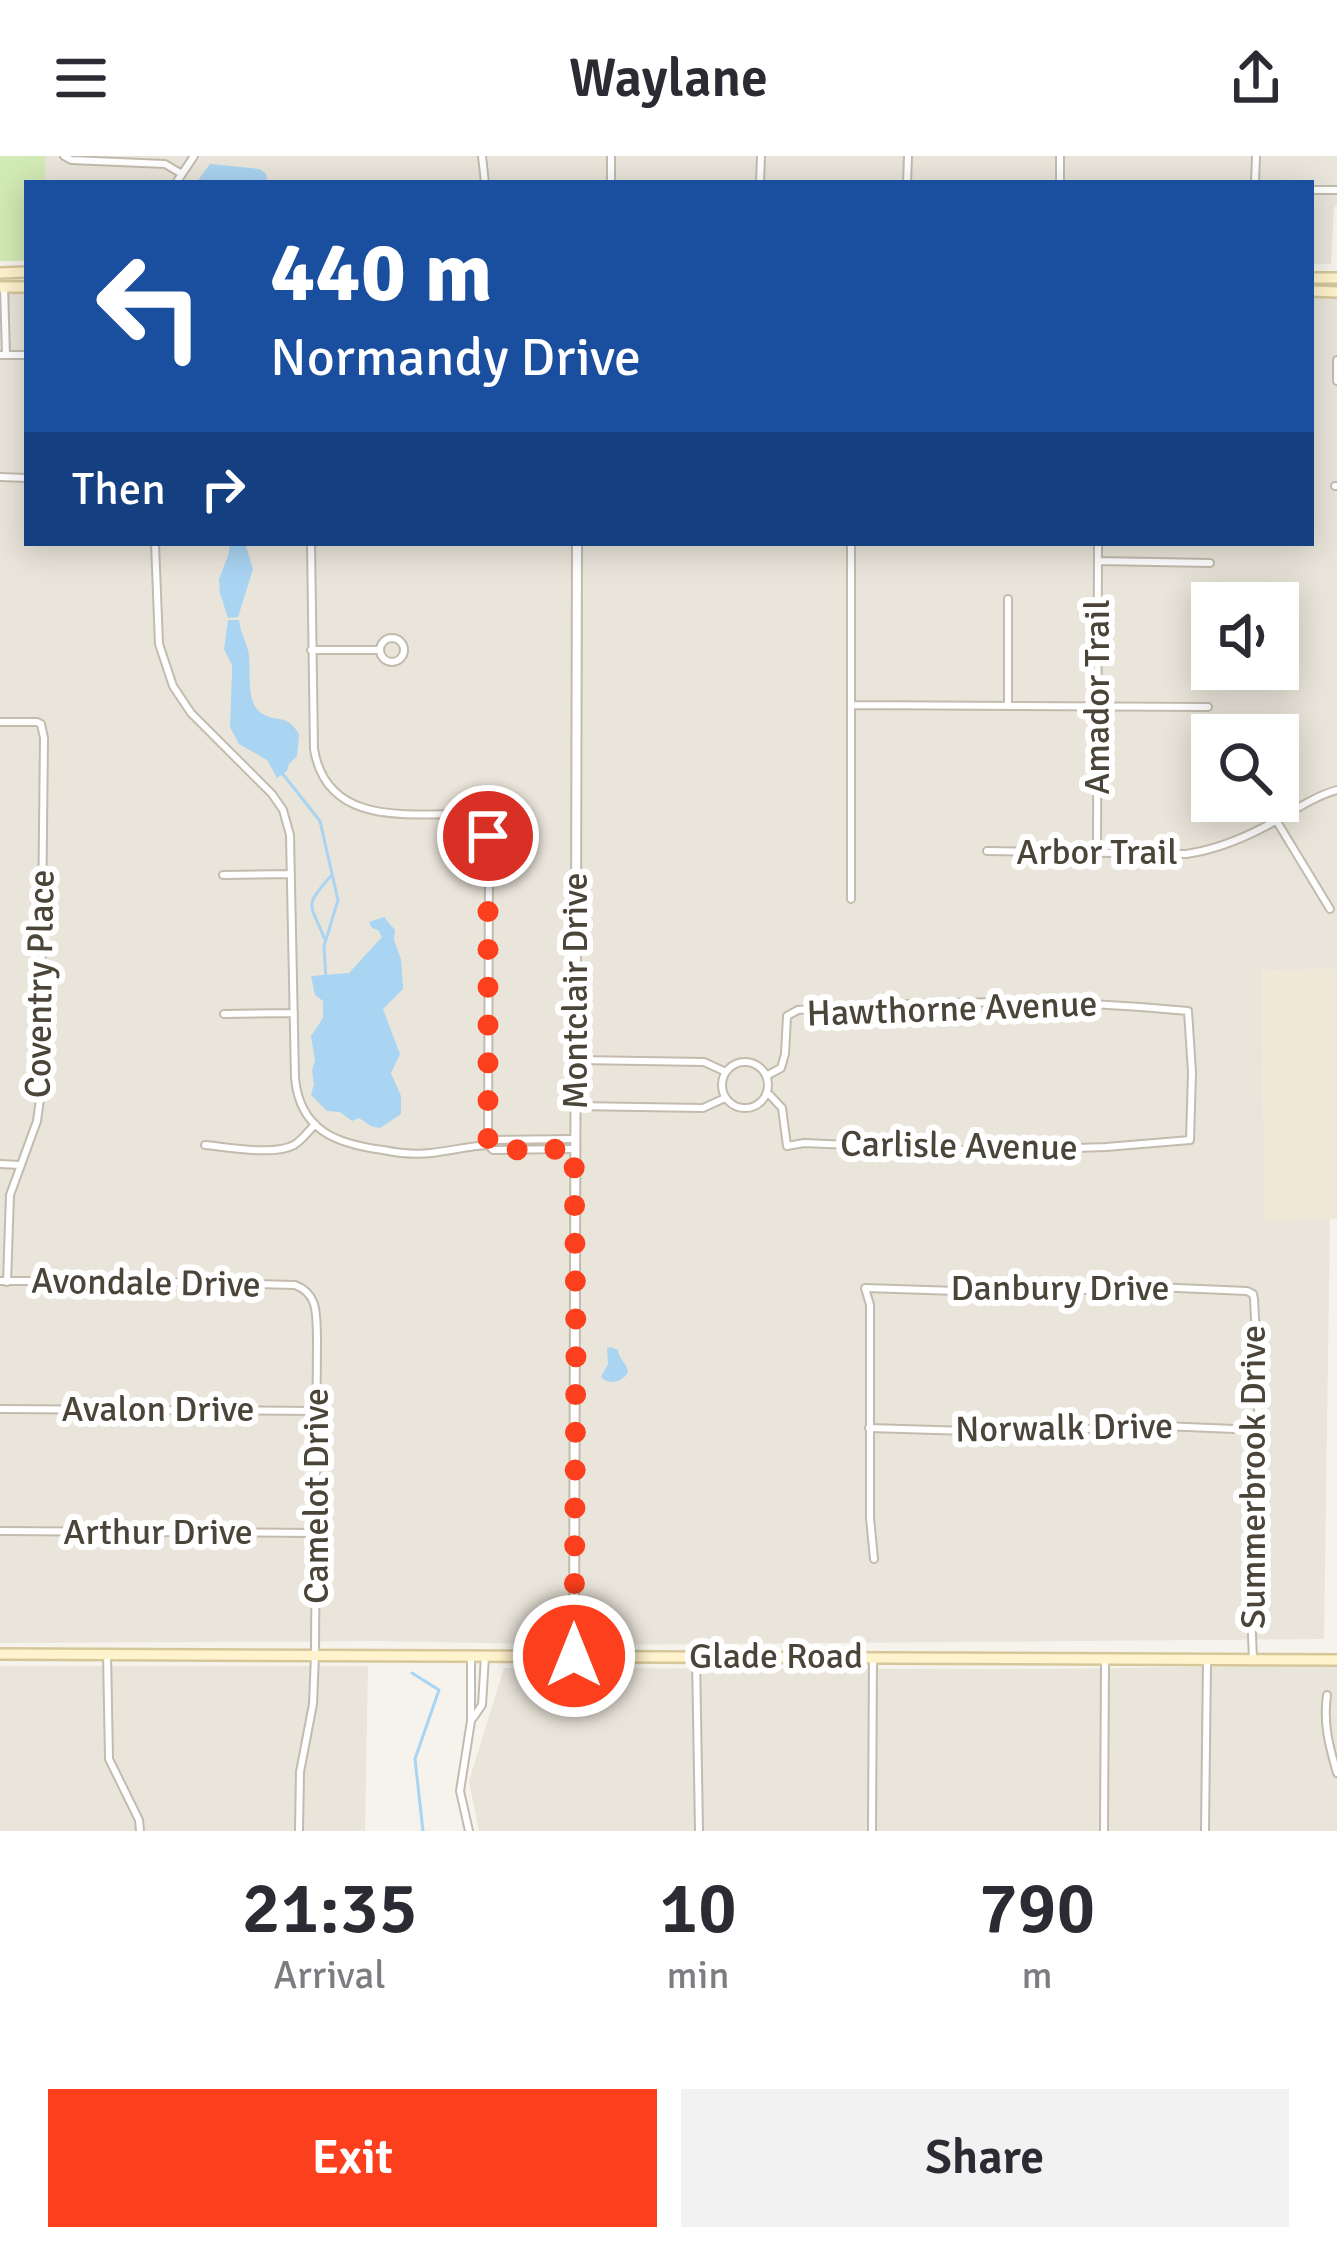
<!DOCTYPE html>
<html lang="en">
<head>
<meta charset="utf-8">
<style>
  body { margin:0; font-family:Signika,sans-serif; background:#f2f2f3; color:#2b2b33; height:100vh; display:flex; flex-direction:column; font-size:45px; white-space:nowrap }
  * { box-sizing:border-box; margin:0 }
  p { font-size:39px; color:#7c7c81 }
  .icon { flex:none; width:66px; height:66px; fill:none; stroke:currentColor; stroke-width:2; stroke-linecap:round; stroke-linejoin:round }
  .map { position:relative; height:1675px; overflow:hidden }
  .details { display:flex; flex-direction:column; background:#fff; flex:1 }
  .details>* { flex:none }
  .hud { position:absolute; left:24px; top:24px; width:1290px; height:366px; border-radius:0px; box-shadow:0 6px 30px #0003; background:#1a4fa0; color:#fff; overflow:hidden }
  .fabs { position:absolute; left:1191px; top:426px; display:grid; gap:24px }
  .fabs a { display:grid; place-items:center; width:108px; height:108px; border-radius:0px; background:#fff; box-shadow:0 6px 30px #0003; font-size:60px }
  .pin { position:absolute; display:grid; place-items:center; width:102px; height:102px; color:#fff; margin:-51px; border:6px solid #fff; border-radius:50%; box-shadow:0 3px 12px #0007 }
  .me { position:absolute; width:132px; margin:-66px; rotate:0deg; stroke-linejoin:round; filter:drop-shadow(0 0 9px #0008) }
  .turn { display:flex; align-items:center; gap:42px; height:252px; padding:0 48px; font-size:54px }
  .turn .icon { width:156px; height:156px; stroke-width:2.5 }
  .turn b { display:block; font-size:84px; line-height:102px }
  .then { display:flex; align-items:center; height:114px; padding:0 48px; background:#0003; gap:24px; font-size:45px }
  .eta { display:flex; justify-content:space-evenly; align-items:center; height:204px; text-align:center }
  .eta b { font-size:72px; font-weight:600; line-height:84px }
  .cta { display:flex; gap:24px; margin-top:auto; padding:24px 48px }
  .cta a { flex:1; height:138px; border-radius:0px; background:#fc3f1d; color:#fff; font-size:48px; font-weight:600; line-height:138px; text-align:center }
  .cta a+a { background:#f2f2f3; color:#2b2b33 }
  header { display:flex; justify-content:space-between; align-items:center; height:156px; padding:0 48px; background:#fff; font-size:54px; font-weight:600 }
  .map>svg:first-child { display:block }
</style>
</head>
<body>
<header><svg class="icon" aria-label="menu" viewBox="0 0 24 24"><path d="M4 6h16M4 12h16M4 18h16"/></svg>Waylane<svg class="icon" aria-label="share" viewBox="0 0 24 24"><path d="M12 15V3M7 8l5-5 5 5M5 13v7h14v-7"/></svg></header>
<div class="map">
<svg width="1337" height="1675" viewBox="0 0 1337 1675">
  <rect width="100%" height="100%" fill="#f6f3ec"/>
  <path fill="#eae5da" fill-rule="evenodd" d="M 45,0 L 1337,0 L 1337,50 L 1334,51 L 1331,108 L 1311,108 L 1311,27 L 45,27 Z
    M 0,136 L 27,136 L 27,387 L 1311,387 L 1311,140 L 1337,140 L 1337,813 L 1262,815 L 1265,1063 L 1330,1063 L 1324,1483 L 584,1489 L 378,1485 L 0,1487 ZM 1212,447 L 1278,447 L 1278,513 L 1212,513 ZM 1212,579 L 1278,579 L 1278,645 L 1212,645 Z
    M 0,1510 L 368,1510 L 365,1675 L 0,1675 Z
    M 1264,1510 L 1337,1510 L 1337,1675 L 479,1675 L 469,1625 L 504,1512 L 1041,1513 Z"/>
  <path fill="#efe8d6" d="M 1337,813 L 1337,1063 L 1265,1064 L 1262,814 Z"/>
  <path fill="#d2eab5" d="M 0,0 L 45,0 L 45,27 L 27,27 L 27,105 L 0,105 Z"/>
  <path fill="#a9d4f2" d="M 210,8 L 260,13 L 266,18 L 268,27 L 196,27 Z
    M 230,387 L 245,387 L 253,413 L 238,461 L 228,462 L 220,437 L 219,423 L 228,400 Z
    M 228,464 L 239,464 C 240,477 248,488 249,500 C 251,515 246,546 260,556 C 276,568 286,556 299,578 L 297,600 L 289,608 L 287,615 L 277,622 L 267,604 L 239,588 L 230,571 L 232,518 L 232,509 L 224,493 Z
    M 384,761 L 395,774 L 394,784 L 401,803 L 403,833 L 383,853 L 400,898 L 391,917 L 401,940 L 401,958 L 380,972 L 371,970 L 359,962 L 352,965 L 340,956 L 327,955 L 311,939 L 314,928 L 312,914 L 315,904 L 311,880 L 323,862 L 323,845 L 315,839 L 311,820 L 349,817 L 382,781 L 378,774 L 372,772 L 369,766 Z
    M 610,1191 L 618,1194 C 619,1204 627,1207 628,1216 C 623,1226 609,1230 601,1221 L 608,1208 L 607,1193 Z"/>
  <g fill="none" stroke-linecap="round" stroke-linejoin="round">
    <path stroke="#a9d4f2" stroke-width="3" d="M 282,617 L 320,665 L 338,744 L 324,790 L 326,824
      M 325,784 C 311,747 302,752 331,720
      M 412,1517 L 439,1534 L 415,1603 L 423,1675"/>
    <g stroke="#c2bbae" stroke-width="10">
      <path id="minor" d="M 64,0 L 71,4 L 165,8 L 182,18
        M 482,0 L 485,27
        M 176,27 L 194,0
        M 611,27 L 611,0
        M 760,27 L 761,0
        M 907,27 L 908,0
        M 1060,27 L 1060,0
        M 1255,27 L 1256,0
        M 1311,34 L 1337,34
        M 4,130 L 6,199
        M 0,199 L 27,199
        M 1337,204 L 1337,225
        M 0,321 L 27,322
        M 1335,330 L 1337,330
        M 155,387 L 159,488 L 173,530 L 191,557 L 272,638 L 283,654 L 290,679 L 295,922 C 300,975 337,988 383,994 C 398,997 415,999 431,997 C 450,995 469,990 488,989 L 493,984 L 574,983
        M 311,387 L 314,593 C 327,672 411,657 471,658 L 485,665 L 489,708 L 488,989 L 493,994 L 574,993
        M 1098,405 L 1210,407
        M 1008,443 L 1008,549
        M380 494a12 12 0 1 1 24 0a12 12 0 1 1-24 0Z
        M 311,494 L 379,494
        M 852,549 L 1208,551
        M 0,566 L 37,566 L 41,568 L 44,582 L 40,943 L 37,965 L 10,1039 L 7,1126
        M 1276,664 L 1330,753
        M 987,695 L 1186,698 C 1215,694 1242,683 1268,669 C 1291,657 1312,641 1337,634
        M 1097,695 L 1098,387
        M 223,719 L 291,718
        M 851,743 L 851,387
        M 224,858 L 294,857
        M 577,904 L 704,906 L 726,916
        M722 929a23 23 0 1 1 46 0a23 23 0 1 1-46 0Z
        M 766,920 L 781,912 L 785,898 L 787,860 L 798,854 C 928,845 1057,842 1188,855 L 1192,916 L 1190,984 L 1106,991 L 985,995 L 804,987 L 787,990 L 782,952 L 767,936
        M 576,950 L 703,952 L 725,942
        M 205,989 C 227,991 274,1000 294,989 C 302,984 309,975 315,968
        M 0,1008 L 20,1009
        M 0,1125 L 126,1125 L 295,1129 C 319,1138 316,1159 317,1181 L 315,1499 L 313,1548 L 300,1616 L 299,1675
        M 0,1253 L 314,1255
        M 869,1272 L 1002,1276 L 1163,1270 L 1258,1274
        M 0,1375 L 314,1377
        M 874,1403 L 870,1362 L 870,1149 L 865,1132 L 1018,1137 L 1154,1131 L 1247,1135 L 1253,1138 L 1254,1143 L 1259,1239 L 1249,1405 L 1253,1504
        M 107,1497 L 109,1603 L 139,1664 L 140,1675
        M 696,1500 L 699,1675
        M 1327,1539 C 1323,1567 1329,1590 1337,1617
        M 473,1562 L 482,1549 L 485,1500
        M 469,1675 L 460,1635 L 471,1565 L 471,1501
        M 872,1675 L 873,1501
        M 1104,1675 L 1105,1505
        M 1205,1675 L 1207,1505"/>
    </g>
    <g stroke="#c2bbae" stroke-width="12">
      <path id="tertiary" d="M 574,1500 L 577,387"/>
    </g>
    <g stroke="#d6c79b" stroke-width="14">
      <path id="secondary" d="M 0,117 L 27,116
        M 1311,122 L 1337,122
        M 0,131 L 27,131
        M 1311,135 L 1337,136
        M 0,1498 L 1337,1504"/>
    </g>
    <use href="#minor" stroke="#fff" stroke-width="6"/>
    <use href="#tertiary" stroke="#fff" stroke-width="8"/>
    <use href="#secondary" stroke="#fff3cd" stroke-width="9"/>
  </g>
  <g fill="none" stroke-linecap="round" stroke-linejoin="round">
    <path stroke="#fc3f1d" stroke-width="21" stroke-dasharray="0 37.8" d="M 488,680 L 488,989 L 493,994 L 574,993 L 576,1187 L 574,1500"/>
  </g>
  <g text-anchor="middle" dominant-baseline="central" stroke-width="12" stroke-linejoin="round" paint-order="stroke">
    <g font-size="36" fill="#4b4439" stroke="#fff">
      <text transform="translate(1097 541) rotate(-90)">Amador Trail</text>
      <text x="1097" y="696">Arbor Trail</text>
      <text transform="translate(40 828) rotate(-89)">Coventry Place</text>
      <text transform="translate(575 835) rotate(-90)">Montclair Drive</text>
      <text transform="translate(952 853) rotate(-2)">Hawthorne Avenue</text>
      <text transform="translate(959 990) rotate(1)">Carlisle Avenue</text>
      <text transform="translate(146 1127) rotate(1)">Avondale Drive</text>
      <text x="1060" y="1132">Danbury Drive</text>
      <text x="158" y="1253">Avalon Drive</text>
      <text transform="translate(1064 1272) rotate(-1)">Norwalk Drive</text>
      <text transform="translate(1253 1321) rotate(-90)">Summerbrook Drive</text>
      <text transform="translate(316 1340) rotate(-90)">Camelot Drive</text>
      <text x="158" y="1376">Arthur Drive</text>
      <text x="776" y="1500">Glade Road</text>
    </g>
  </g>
</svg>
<div class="fabs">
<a><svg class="icon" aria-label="sound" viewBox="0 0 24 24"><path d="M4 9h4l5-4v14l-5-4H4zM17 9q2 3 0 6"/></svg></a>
<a><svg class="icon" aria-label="search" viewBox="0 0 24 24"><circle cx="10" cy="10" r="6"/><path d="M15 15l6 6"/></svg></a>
</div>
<div class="pin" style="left:488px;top:680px;background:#d93025"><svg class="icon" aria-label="arrive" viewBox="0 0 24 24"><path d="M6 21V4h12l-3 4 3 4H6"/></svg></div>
<svg class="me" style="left:574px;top:1500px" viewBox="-20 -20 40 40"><circle r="17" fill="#fc3f1d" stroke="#fff" stroke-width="3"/><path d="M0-11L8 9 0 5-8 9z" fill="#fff"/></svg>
<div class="hud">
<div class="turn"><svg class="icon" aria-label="left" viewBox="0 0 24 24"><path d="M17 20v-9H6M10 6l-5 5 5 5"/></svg><div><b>440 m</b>Normandy Drive</div></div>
<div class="then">Then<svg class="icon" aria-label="right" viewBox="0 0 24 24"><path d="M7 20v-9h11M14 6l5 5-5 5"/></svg></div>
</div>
</div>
<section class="details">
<div class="eta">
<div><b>21:35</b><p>Arrival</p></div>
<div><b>10</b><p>min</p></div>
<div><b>790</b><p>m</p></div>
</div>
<div class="cta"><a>Exit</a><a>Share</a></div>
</section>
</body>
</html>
